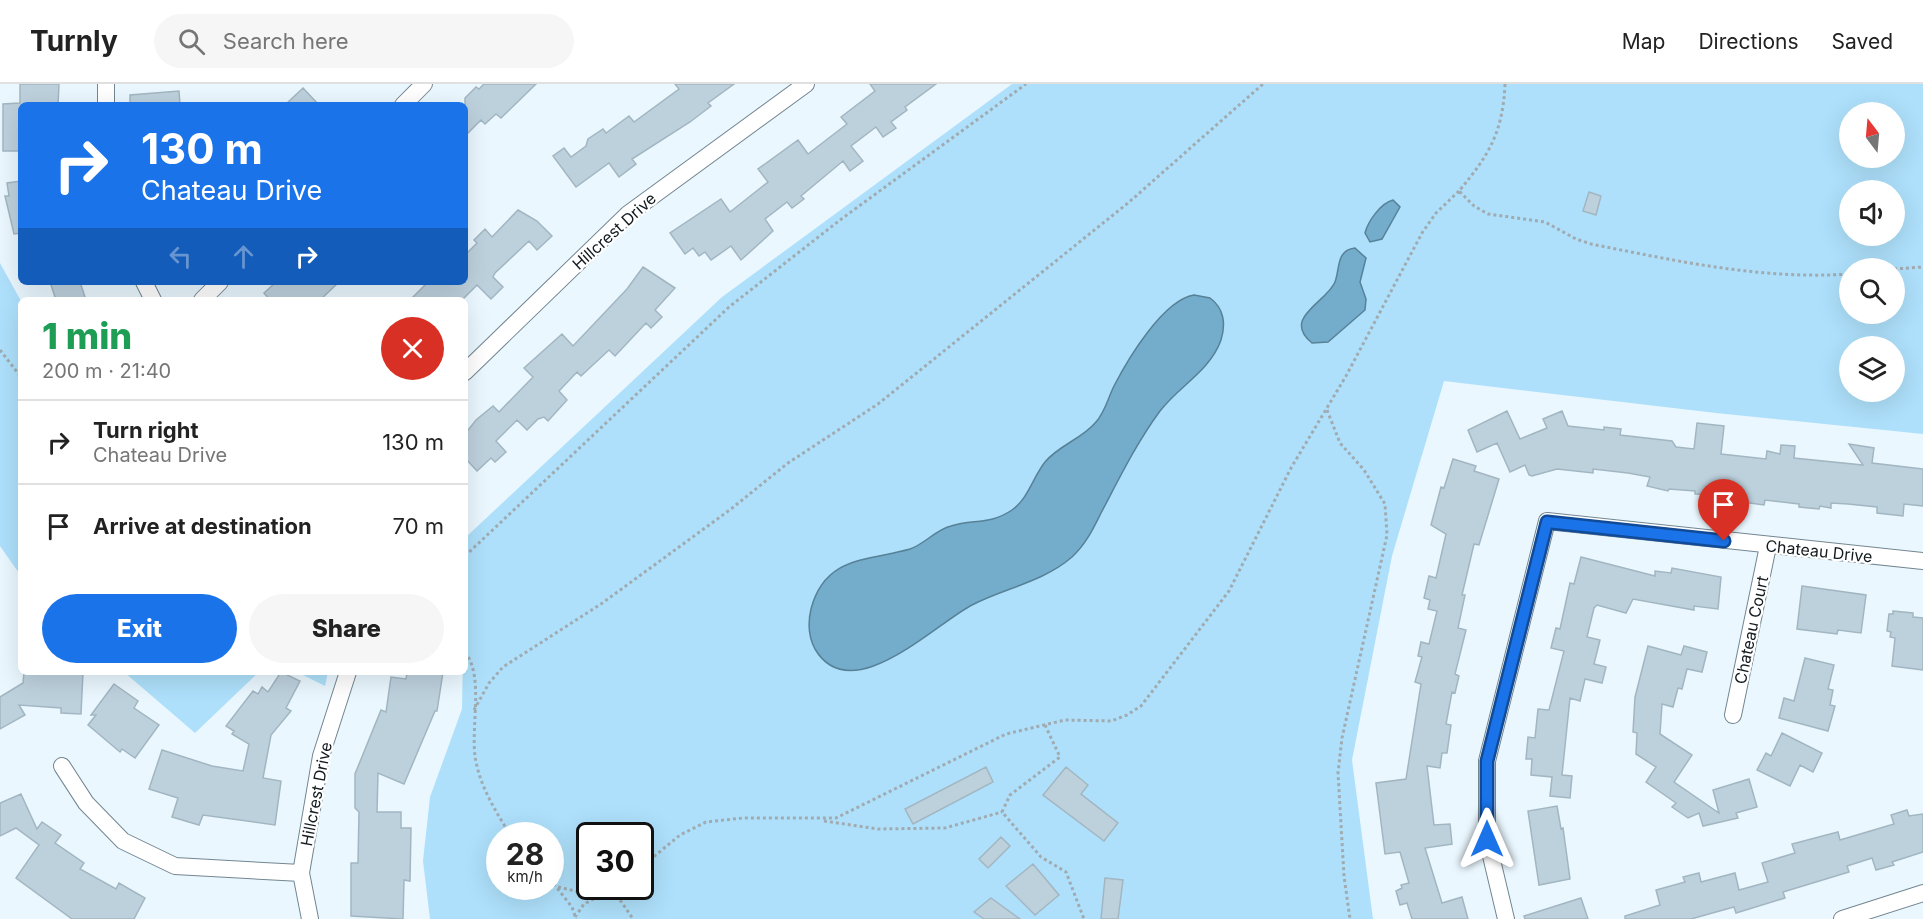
<!DOCTYPE html>
<html lang="en">
<head>
<meta charset="utf-8">
<style>
  body { margin:0; font-family:Inter,sans-serif; background:#f6f6f6; color:#222; height:100vh; display:flex; flex-direction:column; font-size:22px; white-space:nowrap }
  * { box-sizing:border-box; margin:0 }
  p { font-size:20px; color:#767676 }
  .icon { flex:none; width:33px; height:33px; fill:none; stroke:currentColor; stroke-width:2; stroke-linecap:round; stroke-linejoin:round }
  .map { position:relative; flex:1; overflow:hidden }
  .side { position:absolute; left:18px; top:213px; width:450px; height:378px; display:flex; flex-direction:column; background:#fff; border-radius:9px; box-shadow:0 6px 24px #0002 }
  .side>* { flex:none }
  .banner { position:absolute; left:18px; top:18px; width:450px; height:183px; border-radius:9px; box-shadow:0 6px 24px #0002; background:#1a73e8; color:#fff; overflow:hidden }
  .needle { width:39px; rotate:344deg }
  .buttons { position:absolute; left:1839px; top:18px; display:grid; gap:12px }
  .buttons a { display:grid; place-items:center; width:66px; height:66px; border-radius:50%; background:#fff; box-shadow:0 6px 24px #0002; font-size:30px }
  .speed { position:absolute; left:486px; top:738px; display:flex; gap:12px; font-size:30px; font-weight:700; text-align:center }
  .speed>* { display:grid; place-content:center; width:78px; height:78px; border-radius:50%; background:#fff; box-shadow:0 6px 24px #0002; line-height:1 }
  .speed small { font-size:15px; font-weight:400 }
  .speed .limit { border:3px solid #111; border-radius:9px; background:#fff; color:#111 }
  .pin { position:absolute; display:grid; place-items:center; width:51px; height:51px; color:#fff; margin:-62px -26px; border-radius:50% 50% 50% 0; rotate:-45deg; box-shadow:0 0 6px #0007 }
  .pin .icon { rotate:45deg }
  .me { position:absolute; width:66px; margin:-33px; rotate:0deg; stroke-linejoin:round; filter:drop-shadow(0 0 4px #0008) }
  .turn { display:flex; align-items:center; gap:21px; height:126px; padding:0 24px; font-size:27px }
  .turn .icon { width:78px; height:78px; stroke-width:2.5 }
  .turn b { display:block; font-size:42px; line-height:51px }
  .lanes { display:flex; align-items:center; height:57px; padding:0 24px; background:#0003; justify-content:center; gap:30px; direction:ltr }
  .lanes .off { opacity:.35 }
  .round { display:grid; place-items:center; flex:none; width:63px; height:63px; border-radius:32px; background:#f6f6f6 }
  .head { display:flex; align-items:center; justify-content:space-between; height:102px; padding:0 24px }
  h1 { font-size:36px; font-weight:800; line-height:45px; color:#1e9e55 }
  .button { display:flex; gap:12px; margin-top:auto; padding:12px 24px }
  .button a { flex:1; height:69px; border-radius:36px; background:#1a73e8; color:#fff; font-size:24px; font-weight:800; line-height:69px; text-align:center }
  .button a+a { background:#f6f6f6; color:#222 }
  ul { padding:0; list-style:none }
  li { display:flex; align-items:center; gap:18px; height:84px; padding:0 24px; border-top:2px solid #e0e0e0 }
  li div { flex:1 }
  li b { display:block; font-size:22px }
  li em { font-style:normal }
  header { display:flex; align-items:center; gap:36px; box-sizing:border-box; height:84px; padding:0 30px; background:#fff; border-bottom:2px solid #e0e0e0 }
  header strong { font-size:28px }
  nav { display:flex; gap:33px; margin-inline-start:auto; font-size:21px }
  .search { width:420px; height:54px; background:#f6f6f6; display:flex; align-items:center; gap:15px; box-sizing:border-box; padding:0 21px; border-radius:33px; color:#767676; font-size:22px }
  .map>svg:first-child { display:block }
</style>
</head>
<body>
<header>
<strong>Turnly</strong>
<div class="search"><svg class="icon" aria-label="search" viewBox="0 0 24 24"><circle cx="10" cy="10" r="6"/><path d="M15 15l6 6"/></svg>Search here</div>
<nav><a>Map</a><a>Directions</a><a>Saved</a></nav>
</header>
<div class="map">
<svg width="1923" height="835" viewBox="0 0 1923 835">
  <rect width="100%" height="100%" fill="#eaf7fe"/>
  <path fill="#aee0fb" fill-rule="evenodd" d="M 1012,0 L 1923,0 L 1923,350 L 1716,329 L 1444,297 L 1392,472 L 1352,676 L 1373,835 L 430,835 L 423,777 L 430,713 L 462,625 L 465,454 L 722,213 ZM 1850,28 L 1894,28 L 1894,74 L 1850,74 ZM 1850,106 L 1894,106 L 1894,152 L 1850,152 ZM 1850,184 L 1894,184 L 1894,230 L 1850,230 ZM 1850,262 L 1894,262 L 1894,308 L 1850,308 ZM 500,752 L 550,752 L 550,802 L 500,802 ZM 590,752 L 640,752 L 640,802 L 590,802 Z
    M 0,179 L 21,217 L 21,492 L 0,462 Z
    M 124,588 L 259,588 L 195,649 Z
    M 297,588 L 328,588 L 325,602 Z"/>
  <path fill="#74adcb" stroke="#578197" stroke-width="1.5" d="M 1393,116 L 1400,123 L 1382,155 L 1370,158 L 1365,149 C 1368,137 1381,119 1393,116 Z
    M 1355,164 L 1366,174 L 1360,198 L 1366,215 L 1365,226 L 1328,258 L 1312,259 C 1281,234 1327,218 1335,198 C 1340,185 1336,166 1355,164 Z
    M 1194,211 L 1210,214 C 1224,224 1226,240 1221,256 C 1210,287 1179,302 1160,327 C 1137,358 1119,395 1101,429 C 1093,445 1086,460 1072,473 C 1043,498 1005,504 972,521 C 935,540 851,626 815,565 C 808,552 808,538 811,525 C 825,471 869,477 910,465 C 925,460 935,446 951,442 C 973,435 990,441 1012,426 C 1028,415 1033,393 1045,378 C 1059,361 1082,355 1096,338 C 1105,328 1108,314 1114,302 C 1128,275 1163,216 1194,211 Z"/>
  <path fill="#bdd1dd" stroke="#a2b6c2" stroke-width="1.5" d="M 20,0 L 59,0 L 58,21 L 21,21 L 21,67 L 3,67 L 3,20 L 20,19 Z
    M 484,0 L 536,0 L 501,34 L 496,30 L 485,40 L 481,36 L 465,52 L 465,14 L 476,3 L 479,5 Z
    M 675,0 L 734,0 L 708,19 L 711,22 L 690,38 L 632,75 L 636,80 L 619,93 L 609,79 L 576,103 L 553,72 L 564,64 L 571,73 L 586,62 L 588,55 L 603,45 L 606,49 L 629,32 L 634,38 L 679,5 Z
    M 870,0 L 936,0 L 905,23 L 907,26 L 891,38 L 896,44 L 883,53 L 876,43 L 851,62 L 863,77 L 850,87 L 843,77 L 801,112 L 804,115 L 792,124 L 787,118 L 765,135 L 773,147 L 741,176 L 731,162 L 711,176 L 705,168 L 699,172 L 693,164 L 685,170 L 670,149 L 721,115 L 730,128 L 768,98 L 758,85 L 798,56 L 808,70 L 847,40 L 841,33 L 875,7 Z
    M 303,4 L 319,21 L 285,21 Z
    M 179,7 L 180,21 L 130,21 L 130,11 Z
    M 21,97 L 21,149 L 14,150 L 5,112 L 9,112 L 7,99 Z
    M 1589,108 L 1601,112 L 1596,131 L 1583,127 Z
    M 518,126 L 537,137 L 552,152 L 537,166 L 529,157 L 495,189 L 493,193 L 503,203 L 491,215 L 477,201 L 462,216 L 410,216 L 428,198 L 465,198 L 465,171 L 477,159 L 474,156 L 485,145 L 492,153 Z
    M 643,183 L 675,204 L 655,226 L 662,233 L 651,244 L 646,239 L 615,272 L 609,266 L 581,292 L 577,288 L 559,307 L 567,316 L 548,337 L 544,333 L 538,335 L 527,346 L 517,336 L 496,357 L 506,368 L 495,378 L 491,374 L 477,387 L 465,374 L 465,350 L 476,336 L 493,322 L 499,328 L 533,293 L 524,284 L 562,250 L 573,262 L 627,205 Z
    M 50,198 L 80,198 L 86,216 L 56,216 Z
    M 276,198 L 339,198 L 320,216 L 270,216 L 264,209 Z
    M 1507,327 L 1520,355 L 1547,344 L 1543,335 L 1562,327 L 1568,342 L 1604,346 L 1604,343 L 1621,345 L 1620,351 L 1672,357 L 1676,363 L 1694,365 L 1697,339 L 1724,342 L 1721,370 L 1766,375 L 1767,367 L 1780,370 L 1781,361 L 1795,362 L 1794,374 L 1863,381 L 1849,360 L 1874,364 L 1872,379 L 1923,385 L 1923,422 L 1904,420 L 1903,432 L 1877,429 L 1877,423 L 1848,420 L 1831,419 L 1831,424 L 1820,422 L 1819,425 L 1799,423 L 1799,420 L 1765,416 L 1764,421 L 1743,418 L 1744,411 L 1695,410 L 1695,407 L 1669,405 L 1668,407 L 1647,402 L 1650,393 L 1628,389 L 1593,385 L 1593,389 L 1557,385 L 1532,392 L 1529,391 L 1525,381 L 1510,388 L 1497,359 L 1477,368 L 1468,346 Z
    M 1453,375 L 1476,382 L 1474,387 L 1499,395 L 1479,461 L 1474,460 L 1462,511 L 1465,511 L 1458,544 L 1466,546 L 1455,590 L 1459,592 L 1455,609 L 1452,608 L 1446,640 L 1451,641 L 1447,669 L 1442,669 L 1440,684 L 1427,682 L 1434,741 L 1450,740 L 1452,760 L 1425,764 L 1442,819 L 1462,813 L 1468,835 L 1412,835 L 1407,819 L 1400,821 L 1396,807 L 1402,804 L 1401,801 L 1409,799 L 1400,768 L 1385,770 L 1376,699 L 1406,695 L 1421,600 L 1415,598 L 1422,573 L 1418,572 L 1421,558 L 1429,560 L 1437,527 L 1428,525 L 1430,516 L 1424,514 L 1429,492 L 1436,494 L 1446,450 L 1431,441 L 1441,403 L 1444,404 Z
    M 1581,473 L 1655,492 L 1655,487 L 1671,489 L 1672,484 L 1721,493 L 1718,525 L 1694,522 L 1694,526 L 1633,515 L 1626,529 L 1597,521 L 1594,524 L 1587,553 L 1600,556 L 1594,580 L 1606,583 L 1602,599 L 1585,595 L 1580,617 L 1570,614 L 1562,691 L 1572,692 L 1570,714 L 1550,712 L 1552,693 L 1531,691 L 1532,675 L 1526,675 L 1528,653 L 1535,654 L 1538,625 L 1549,626 L 1564,567 L 1551,564 L 1556,544 L 1560,545 L 1570,499 L 1574,500 Z
    M 1802,502 L 1866,511 L 1861,549 L 1838,546 L 1837,550 L 1797,545 Z
    M 1893,527 L 1913,529 L 1913,533 L 1923,534 L 1923,586 L 1892,582 L 1895,554 L 1890,553 L 1891,548 L 1887,547 L 1889,530 L 1893,530 Z
    M 1648,562 L 1681,571 L 1684,562 L 1707,568 L 1702,588 L 1687,585 L 1682,605 L 1678,604 L 1673,623 L 1662,620 L 1660,650 L 1692,671 L 1674,698 L 1719,729 L 1713,706 L 1749,695 L 1757,723 L 1736,729 L 1738,734 L 1703,742 L 1699,729 L 1688,734 L 1672,723 L 1676,719 L 1646,698 L 1656,683 L 1636,670 L 1637,649 L 1633,648 L 1635,613 Z
    M 1805,574 L 1834,581 L 1828,605 L 1833,606 L 1830,621 L 1835,622 L 1828,647 L 1779,634 L 1784,614 L 1794,617 Z
    M 24,588 L 83,588 L 81,630 L 61,629 L 61,624 L 19,621 L 25,631 L 0,645 L 0,613 L 23,599 Z
    M 281,588 L 300,597 L 286,624 L 291,627 L 271,651 L 263,694 L 281,697 L 275,741 L 203,731 L 199,741 L 172,733 L 178,714 L 149,705 L 162,666 L 212,682 L 243,687 L 249,660 L 232,650 L 234,647 L 226,642 L 253,607 L 258,610 L 262,603 L 268,608 Z
    M 407,588 L 443,588 L 437,627 L 435,627 L 404,700 L 378,689 L 377,728 L 401,728 L 401,744 L 411,744 L 410,797 L 404,796 L 403,835 L 351,832 L 351,779 L 358,779 L 359,728 L 355,724 L 355,690 L 381,626 L 386,628 L 391,593 L 406,595 Z
    M 114,600 L 138,617 L 134,624 L 159,641 L 135,674 L 122,665 L 120,668 L 88,641 L 96,631 L 91,631 Z
    M 1782,649 L 1822,669 L 1813,688 L 1800,681 L 1790,702 L 1757,686 L 1766,669 L 1771,672 Z
    M 986,683 L 993,698 L 913,740 L 905,725 Z
    M 1066,683 L 1088,701 L 1081,710 L 1118,739 L 1104,757 L 1043,711 Z
    M 21,710 L 37,745 L 42,738 L 61,751 L 55,759 L 84,779 L 80,785 L 116,805 L 119,799 L 145,814 L 134,835 L 72,835 L 16,794 L 39,761 L 16,744 L 0,752 L 0,719 Z
    M 1557,722 L 1561,745 L 1563,744 L 1570,795 L 1539,801 L 1528,727 Z
    M 1907,726 L 1909,732 L 1923,730 L 1923,768 L 1892,778 L 1894,781 L 1876,786 L 1872,774 L 1847,782 L 1849,788 L 1783,808 L 1785,814 L 1736,829 L 1734,823 L 1691,835 L 1625,835 L 1625,832 L 1660,821 L 1656,806 L 1685,798 L 1683,793 L 1699,789 L 1701,798 L 1735,789 L 1739,806 L 1768,798 L 1762,779 L 1795,769 L 1792,760 L 1838,748 L 1840,756 L 1894,740 L 1891,731 Z
    M 1001,753 L 1010,762 L 988,784 L 979,775 Z
    M 1033,780 L 1059,811 L 1035,831 L 1006,802 Z
    M 1105,794 L 1123,796 L 1118,835 L 1101,835 Z
    M 991,814 L 1020,835 L 984,835 L 974,828 Z
    M 1581,814 L 1588,835 L 1525,835 L 1524,832 Z"/>
  <g fill="none" stroke-linecap="round" stroke-linejoin="round">
    <g stroke="#738691" stroke-width="18">
      <path id="minor" d="M 106,21 L 106,0
        M 403,21 L 424,0
        M 144,198 L 153,216
        M 202,216 L 220,198
        M 465,288 L 628,130 L 806,0
        M 1733,631 L 1768,462
        M 62,682 L 86,719 L 123,757 L 175,782 L 301,789
        M 310,835 L 301,789 L 321,672 L 348,588
        M 1506,835 L 1487,755 L 1487,677 L 1547,437 L 1923,477
        M 1842,835 L 1923,809"/>
    </g>
    <path stroke="#a0abb1" stroke-width="3" stroke-dasharray="3 3" stroke-linecap="butt" d="M 1505,0 C 1503,48 1489,71 1459,107 L 1474,122 L 1488,130 L 1545,138 L 1576,155 L 1591,160 C 1677,177 1762,196 1850,190
      M 1894,185 L 1923,183
      M 0,266 L 21,293
      M 1327,326 L 1340,359 L 1364,386 L 1385,420 L 1387,451 L 1342,654 L 1338,689 L 1344,792 L 1350,835
      M 465,472 L 729,223 L 840,136 L 1026,0
      M 465,568 C 484,592 471,641 475,672 C 479,701 496,728 511,752
      M 474,626 L 489,599 L 503,583 L 601,520 L 731,425 L 788,379 L 878,320 L 1128,119 L 1263,0
      M 1045,641 L 1060,673 L 1010,711 L 1002,728 L 1041,773 L 1066,788 L 1084,835
      M 824,737 L 878,745 L 945,744 L 1002,728
      M 640,784 L 680,751 L 706,738 L 743,734 L 836,734 L 1006,650 L 1065,636 L 1111,637 L 1127,631 L 1141,622 L 1229,507 L 1291,384 L 1346,292 L 1422,149 L 1436,129 L 1459,107
      M 550,795 L 572,823 L 576,835
      M 619,802 L 614,807 L 633,835
      M 558,803 L 588,810 L 614,807
      M 575,833 L 584,820 L 601,811"/>
    <use href="#minor" stroke="#fff" stroke-width="16"/>
  </g>
  <g fill="none" stroke-linecap="round" stroke-linejoin="round">
    <g stroke="#114b97" stroke-width="15">
      <path id="route" d="M 1487,755 L 1487,677 L 1547,438 L 1724,457"/>
    </g>
    <use href="#route" stroke="#1a73e8" stroke-width="10"/>
  </g>
  <g text-anchor="middle" dominant-baseline="central" stroke-width="4.5" stroke-linejoin="round" paint-order="stroke">
    <g font-size="16" fill="#121a1e" stroke="#fff">
      <text transform="translate(614 147) rotate(-42)">Hillcrest Drive</text>
      <text transform="translate(1819 467) rotate(6)">Chateau Drive</text>
      <text transform="translate(1751 546) rotate(-78)">Chateau Court</text>
      <text transform="translate(316 710) rotate(-79)">Hillcrest Drive</text>
    </g>
  </g>
</svg>
<div class="buttons">
<a><svg class="needle" viewBox="-14 -14 28 28"><path d="M0-13l5 13h-10z" fill="#e53935"/><path d="M0 13l5-13h-10z" fill="#767676"/></svg></a>
<a><svg class="icon" aria-label="sound" viewBox="0 0 24 24"><path d="M4 9h4l5-4v14l-5-4H4zM17 9q2 3 0 6"/></svg></a>
<a><svg class="icon" aria-label="search" viewBox="0 0 24 24"><circle cx="10" cy="10" r="6"/><path d="M15 15l6 6"/></svg></a>
<a><svg class="icon" aria-label="layers" viewBox="0 0 24 24"><path d="M12 4l9 5-9 5-9-5zM3 14l9 5 9-5"/></svg></a>
</div>
<div class="speed"><div>28<small>km/h</small></div><div class="limit">30</div></div>
<div class="pin" style="left:1724px;top:457px;background:#d93025"><svg class="icon" aria-label="arrive" viewBox="0 0 24 24"><path d="M6 21V4h12l-3 4 3 4H6"/></svg></div>
<svg class="me" style="left:1487px;top:755px" viewBox="-20 -20 40 40"><path d="M0-17L14 15 0 8-14 15z" fill="#1a73e8" stroke="#fff" stroke-width="4"/></svg>
<div class="banner">
<div class="turn"><svg class="icon" aria-label="right" viewBox="0 0 24 24"><path d="M7 20v-9h11M14 6l5 5-5 5"/></svg><div><b>130 m</b>Chateau Drive</div></div>
<div class="lanes"><svg class="icon off" aria-label="left" viewBox="0 0 24 24"><path d="M17 20v-9H6M10 6l-5 5 5 5"/></svg><svg class="icon off" aria-label="ahead" viewBox="0 0 24 24"><path d="M12 20V5M6 11l6-6 6 6"/></svg><svg class="icon" aria-label="right" viewBox="0 0 24 24"><path d="M7 20v-9h11M14 6l5 5-5 5"/></svg></div>
</div>
<section class="side">
<div class="head"><div><h1>1 min</h1><p>200 m · 21:40</p></div><a class="round" style="background:#d93025;color:#fff"><svg class="icon" aria-label="close" viewBox="0 0 24 24"><path d="M6 6l12 12M18 6L6 18"/></svg></a></div>
<ul>
<li><svg class="icon" aria-label="right" viewBox="0 0 24 24"><path d="M7 20v-9h11M14 6l5 5-5 5"/></svg><div><b>Turn right</b><p>Chateau Drive</p></div><em>130 m</em></li>
<li><svg class="icon" aria-label="arrive" viewBox="0 0 24 24"><path d="M6 21V4h12l-3 4 3 4H6"/></svg><div><b>Arrive at destination</b></div><em>70 m</em></li>
</ul>
<div class="button"><a>Exit</a><a>Share</a></div>
</section>
</div>
</body>
</html>
